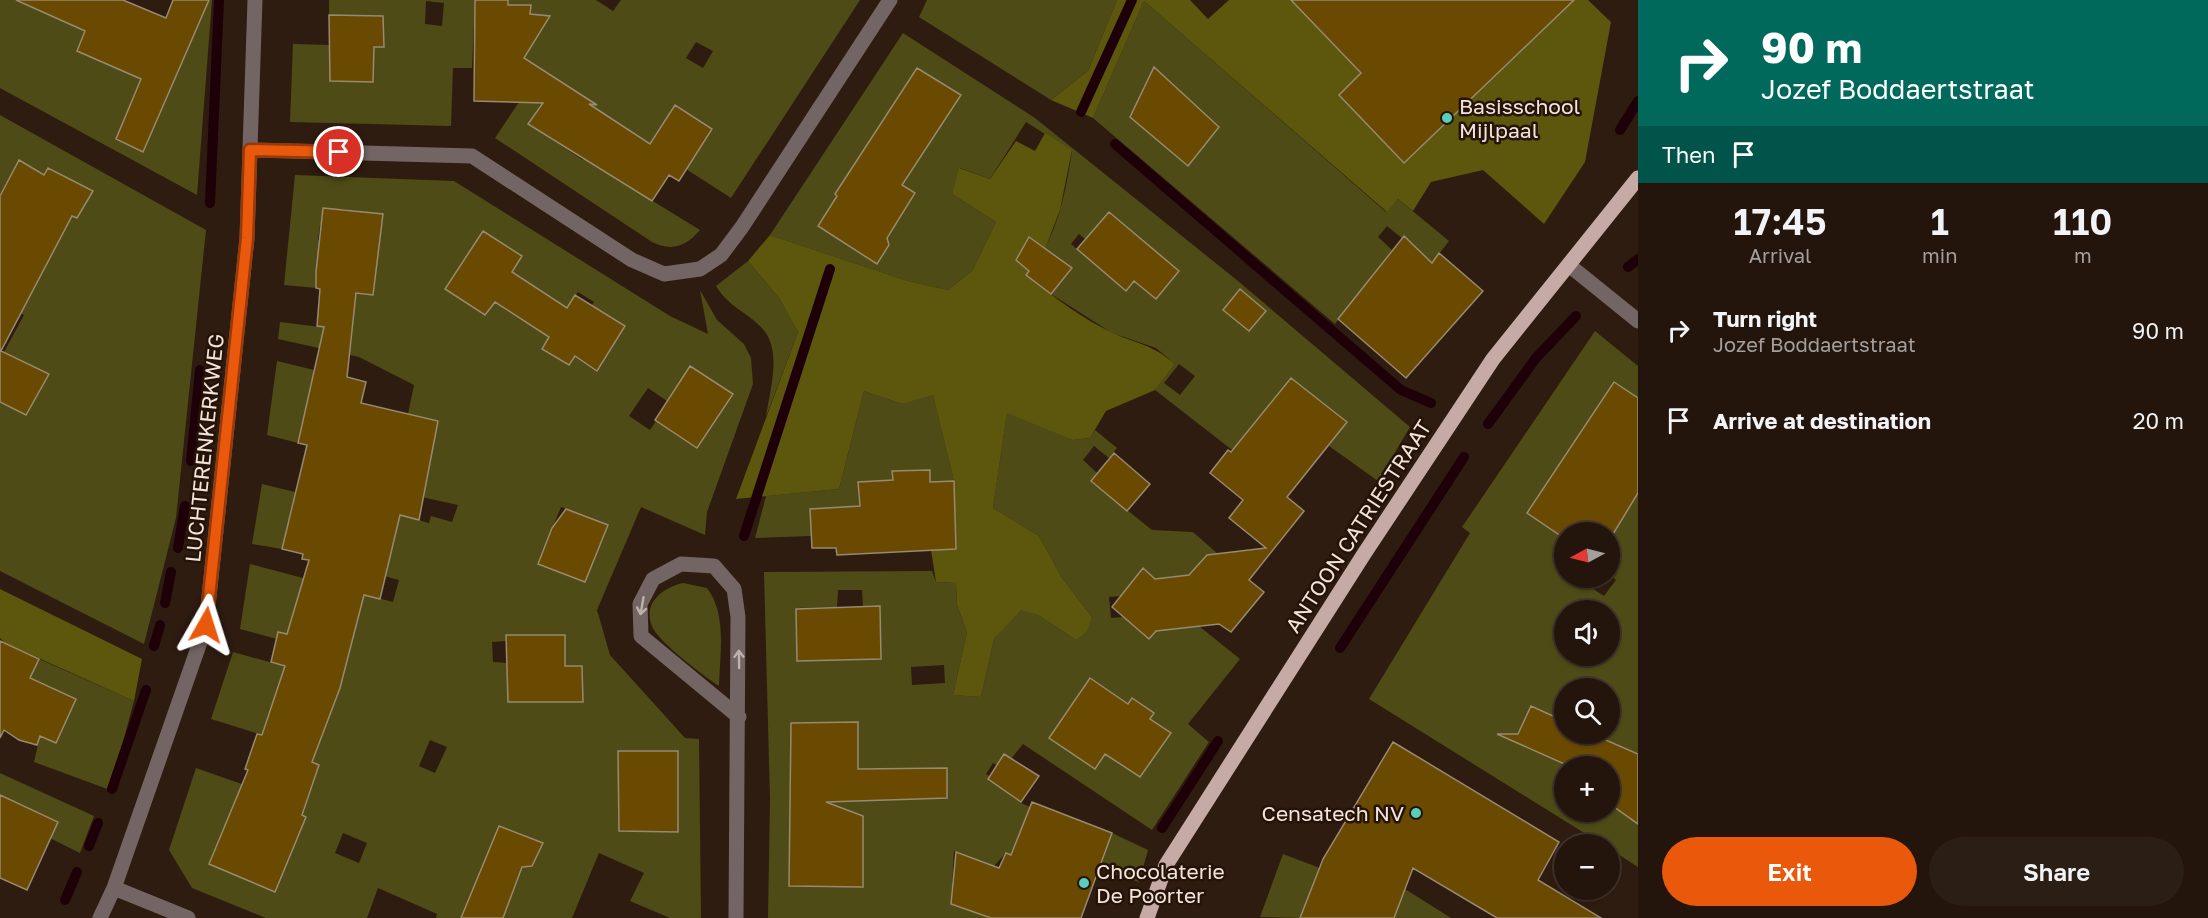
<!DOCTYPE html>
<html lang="en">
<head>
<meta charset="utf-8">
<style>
  body { margin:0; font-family:"Golos Text",sans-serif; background:#2b1e15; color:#f1f3f6; height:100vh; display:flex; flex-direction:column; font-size:22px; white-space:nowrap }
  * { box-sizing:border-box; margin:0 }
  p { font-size:20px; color:#a39f9d }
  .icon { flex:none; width:33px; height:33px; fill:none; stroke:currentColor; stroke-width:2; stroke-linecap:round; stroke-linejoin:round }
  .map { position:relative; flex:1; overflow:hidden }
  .sheet { display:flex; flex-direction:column; background:#23150c; width:570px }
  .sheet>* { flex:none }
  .hud { background:#00695c; color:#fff; overflow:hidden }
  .needle { width:39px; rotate:263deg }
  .controls { position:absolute; left:1554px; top:522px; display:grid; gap:12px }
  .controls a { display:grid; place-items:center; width:66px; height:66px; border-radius:50%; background:#23150c; box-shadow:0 2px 4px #0004,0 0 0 2px #40342d; font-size:30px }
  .pin { position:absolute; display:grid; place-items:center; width:51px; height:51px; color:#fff; margin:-26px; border:3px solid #fff; border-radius:50%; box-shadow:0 2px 6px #0007 }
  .me { position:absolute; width:66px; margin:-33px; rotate:6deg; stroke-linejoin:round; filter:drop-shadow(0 0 4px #0008) }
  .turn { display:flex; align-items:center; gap:21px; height:126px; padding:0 24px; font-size:27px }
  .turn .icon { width:78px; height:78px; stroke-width:2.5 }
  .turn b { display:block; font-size:42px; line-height:51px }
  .then { display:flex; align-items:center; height:57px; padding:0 24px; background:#0003; gap:12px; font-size:22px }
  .eta { display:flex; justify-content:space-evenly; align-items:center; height:102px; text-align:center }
  .eta b { font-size:36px; font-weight:600; line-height:42px }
  .primary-button { display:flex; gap:12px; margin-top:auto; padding:12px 24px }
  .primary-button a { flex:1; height:69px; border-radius:36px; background:#ea580c; color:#fff; font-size:24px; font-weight:600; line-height:69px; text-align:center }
  .primary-button a+a { background:#2b1e15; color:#f1f3f6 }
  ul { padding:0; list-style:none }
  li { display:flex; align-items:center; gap:18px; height:90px; padding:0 24px }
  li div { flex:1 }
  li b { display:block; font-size:22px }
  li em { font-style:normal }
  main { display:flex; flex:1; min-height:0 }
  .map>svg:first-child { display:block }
</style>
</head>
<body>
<main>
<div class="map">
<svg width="1638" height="918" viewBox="0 0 1638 918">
  <rect width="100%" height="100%" fill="#2f1c10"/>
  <path fill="#4e4b16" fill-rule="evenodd" d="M 0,0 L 58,0 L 85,30 L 77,51 L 141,78 L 116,139 L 143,152 L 209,0 L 212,0 L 197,195 L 0,88 Z
    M 329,0 L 475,0 L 472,68 L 453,68 L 451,126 L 290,122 L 293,44 L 331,45 L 330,81 L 373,82 L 374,47 L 384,47 L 383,17 L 329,15 ZM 426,1 L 444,3 L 442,26 L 425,24 Z
    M 508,0 L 596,0 L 613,11 L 621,0 L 860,0 L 731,198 L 686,169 L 712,129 L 674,108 L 625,184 L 700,230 C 686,246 673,252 652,242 L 495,138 L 519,102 L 503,91 L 550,17 L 530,14 L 508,5 ZM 696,42 L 713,51 L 703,68 L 686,58 ZM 559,81 L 589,100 L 588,104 L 610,119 L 583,160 L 528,124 Z
    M 927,0 L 1117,0 L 1088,71 L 1051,100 L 919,17 Z
    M 1144,1 L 1386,212 L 1398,199 L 1449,241 L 1432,263 L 1387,226 L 1378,237 L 1392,250 L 1335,324 L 1093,118 Z
    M 903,33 L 1035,118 L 1238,281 L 1410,427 L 1378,481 L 1329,446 L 1347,422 L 1291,378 L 1250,429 L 1306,475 L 1286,492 L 1155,390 L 1175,364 L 1156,348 L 1112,333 L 1051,294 L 1061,281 L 1036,262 C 1059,230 1066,189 1072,151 L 1026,122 L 990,179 L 960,168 L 952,194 L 996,222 L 972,271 L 948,290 L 908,281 L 770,235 ZM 859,157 L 915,194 L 898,220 L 878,234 L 889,245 L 880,260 L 875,261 L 818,226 L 837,196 L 835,194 ZM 1109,212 L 1179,272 L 1156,299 L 1134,281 L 1126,291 L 1071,244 L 1079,234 L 1085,239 ZM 1240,289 L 1266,311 L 1249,331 L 1223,310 ZM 1179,364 L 1195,376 L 1180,395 L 1164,383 Z
    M 0,115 L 206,230 L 176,518 L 144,644 L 0,571 L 0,402 L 26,415 L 49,375 L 4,352 L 24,315 L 5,304 L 68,213 L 77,218 L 92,191 L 49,168 L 44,175 L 19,160 L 0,196 Z
    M 295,175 L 454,181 L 670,316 L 708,334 L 700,290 L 717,320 L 744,344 L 751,358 L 753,384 L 707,512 L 705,535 L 641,507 L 597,610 L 610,655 L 685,738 L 699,739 L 701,918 L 670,918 L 630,901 L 644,873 L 599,853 L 572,918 L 436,918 L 437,914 L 378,888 L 367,918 L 266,918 L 192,888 L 169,850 L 196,768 L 305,806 L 319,765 L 312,762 L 327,721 L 273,703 L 262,735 L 211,719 L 233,652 L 341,682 L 298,597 L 287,634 L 277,639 L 240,629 L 250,564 L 393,602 L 399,580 L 365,571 L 393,544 L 400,515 L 429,523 L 431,516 L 452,522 L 458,505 L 344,480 L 408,414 L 414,385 L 359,357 L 278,339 L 280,322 L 352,331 L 356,293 L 373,295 L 383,214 L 342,209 L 320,225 L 318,240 L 322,241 L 320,256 L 317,257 L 316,288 L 284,285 ZM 483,231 L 512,272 L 484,315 L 445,289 ZM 578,292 L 594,302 L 592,305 L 625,326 L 597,370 L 575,356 L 569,365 L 542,349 ZM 690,366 L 733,394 L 697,448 L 656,421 L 650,430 L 629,416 L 648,388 L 667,401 ZM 561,507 L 608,525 L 585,582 L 538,563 ZM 507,635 L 564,635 L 565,666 L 582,666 L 583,702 L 508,701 L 508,663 L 493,662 L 492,642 L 507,641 ZM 430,740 L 447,747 L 435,773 L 419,766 ZM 678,751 L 678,832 L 619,831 L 618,752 ZM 230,814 L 275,892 L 209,864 ZM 343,833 L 367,843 L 359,863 L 335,853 Z
    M 748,261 L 779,298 L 798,332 L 766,417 C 770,389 783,349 761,327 C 745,311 729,307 716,286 Z
    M 1595,331 L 1638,366 L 1638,398 L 1614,382 L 1585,425 L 1638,461 L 1638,867 L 1610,849 L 1610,844 L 1602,844 L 1369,699 L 1470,533 L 1462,527 ZM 1527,513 L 1625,514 L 1613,534 L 1603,529 L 1601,532 L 1610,532 L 1610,575 L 1616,580 L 1604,596 L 1587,585 L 1592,578 L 1564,578 L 1564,538 ZM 1564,610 L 1610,610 L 1610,656 L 1564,656 ZM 1564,688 L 1610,688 L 1610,734 L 1564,734 ZM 1564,766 L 1610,766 L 1610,812 L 1564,812 Z
    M 277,361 L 314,370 L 298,443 L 267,435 Z
    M 864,391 L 902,404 L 933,394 L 954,481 L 930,482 L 930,471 L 892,471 L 893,480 L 858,482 L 860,521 L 845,507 L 811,509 L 811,536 L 755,538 L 766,496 L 839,489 Z
    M 1007,412 L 1072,440 L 1090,438 L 1095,430 L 1117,448 L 1109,458 L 1094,446 L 1083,460 L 1097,473 L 1091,481 L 1152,530 L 1193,532 L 1218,554 L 1198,574 L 1168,577 L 1161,584 L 1143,569 L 1121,596 L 1109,597 L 1111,618 L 1123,617 L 1149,638 L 1163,623 L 1171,629 L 1199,626 L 1240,659 L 1188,724 L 1209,742 L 1152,830 L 1023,744 L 1011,759 L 997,765 L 993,763 L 986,774 L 996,780 L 994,783 L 1021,803 L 1042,812 L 1031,841 L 1018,836 L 1011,855 L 1006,853 L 994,866 L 954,851 L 951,904 L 1012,918 L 768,918 L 770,799 L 764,572 L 932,571 L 936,582 L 956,583 L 957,605 L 967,632 L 953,695 L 981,697 L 994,639 L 1021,609 L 1038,615 L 1076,640 L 1092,617 L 1062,578 L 1039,536 L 993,508 ZM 838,590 L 862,590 L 863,607 L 880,606 L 881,659 L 798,661 L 796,608 L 837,607 ZM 944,665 L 945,683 L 912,685 L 911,667 ZM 1090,678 L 1127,704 L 1132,698 L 1153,713 L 1150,719 L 1170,733 L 1140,777 L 1105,754 L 1095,769 L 1049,738 ZM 811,722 L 811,725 L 858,722 L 858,779 L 791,775 L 791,723 ZM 947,768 L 947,798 L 911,799 L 911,769 ZM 790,823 L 863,823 L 863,887 L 789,886 Z
    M 262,484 L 295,492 L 282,549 L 252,544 Z
    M 683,583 L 707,588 C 727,614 720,653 719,686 C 705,677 657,641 652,626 C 642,603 664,587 683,583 Z
    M 39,659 L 134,701 L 110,790 L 34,762 L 40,736 L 56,743 L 76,700 L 30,678 Z
    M 0,773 L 94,816 L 80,853 L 50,838 L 57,821 L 0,795 Z
    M 1112,833 L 1148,850 L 1139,882 L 1098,868 Z
    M 1283,854 L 1320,868 L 1300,918 L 1260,917 Z
    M 1405,889 L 1451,918 L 1394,918 Z"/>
  <path fill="#5c570d" d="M 1117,0 L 1190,0 L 1208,19 L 1229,0 L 1291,0 L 1387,49 L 1339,95 L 1404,163 L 1574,0 L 1588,0 L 1611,22 L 1585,162 L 1544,224 L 1483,170 L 1431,182 L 1413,211 L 1398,199 L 1387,212 L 1144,1 L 1093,118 L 1051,100 L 1088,71 Z
    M 1045,133 L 1072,150 L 1060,210 L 1045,249 L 1029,237 L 1016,260 L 1029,271 L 1026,275 C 1053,296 1082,319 1113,333 C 1139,345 1150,343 1175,364 L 1155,390 L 1106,411 L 1090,438 L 1072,440 L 1007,413 L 993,508 L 1039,536 L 1062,578 L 1092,617 L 1087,631 L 1076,640 L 1038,615 L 1021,610 L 994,639 L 981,697 L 953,695 L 967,632 L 957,605 L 956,583 L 936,582 L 931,550 L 956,549 L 954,481 L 933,395 L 902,404 L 864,391 L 839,489 L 736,499 L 798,332 L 779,298 L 748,261 L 770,235 L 908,281 L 948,290 L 972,271 L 996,222 L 952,194 L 959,168 L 990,179 L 1016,141 L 1035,151 Z
    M 0,589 L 142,659 L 134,701 L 5,643 L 0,638 Z"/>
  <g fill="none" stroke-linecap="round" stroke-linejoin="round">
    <path stroke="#1e0008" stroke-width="10" d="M 1081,112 L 1132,0
      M 1620,130 L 1638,101
      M 1115,144 L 1401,390 L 1431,403
      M 210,203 L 219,0
      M 1628,267 L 1638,259
      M 1488,424 L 1536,358 L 1576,316
      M 191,461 L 200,370
      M 744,536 L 830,269
      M 178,548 L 185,506
      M 165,603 L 171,572
      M 154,646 L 160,625
      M 1340,648 L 1464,457
      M 112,789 L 146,690
      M 1162,828 L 1218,741
      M 89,846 L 98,823
      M 65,900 L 77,872"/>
  </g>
  <path fill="#6a4a00" stroke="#978972" stroke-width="1.5" d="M 16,0 L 123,0 L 166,18 L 173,0 L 209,0 L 143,152 L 116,139 L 141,79 L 77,51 L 85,31 Z
    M 475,0 L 508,0 L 508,5 L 531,5 L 530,14 L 550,16 L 524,58 L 597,105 L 589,104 L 650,144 L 675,105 L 712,129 L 679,181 L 669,175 L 652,201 L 528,124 L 543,103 L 474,101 Z
    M 1291,0 L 1574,0 L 1404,163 L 1339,95 L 1361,73 Z
    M 329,15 L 383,16 L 384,47 L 374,47 L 373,82 L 330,81 Z
    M 1154,67 L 1219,127 L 1188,166 L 1130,117 Z
    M 917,68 L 961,95 L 902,185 L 915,193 L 887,238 L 889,245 L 877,264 L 818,226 L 837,196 L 835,194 Z
    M 19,160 L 44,175 L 48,168 L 93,191 L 77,218 L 72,216 L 1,351 L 49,374 L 26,415 L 0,402 L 0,196 Z
    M 323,208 L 383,214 L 373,295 L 356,293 L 347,377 L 366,382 L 361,403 L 438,421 L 419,520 L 400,515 L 380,599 L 364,595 L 340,688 L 312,762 L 319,765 L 302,815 L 306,817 L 275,892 L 209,864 L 248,770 L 245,769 L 257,734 L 262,735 L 285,666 L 271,662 L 278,632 L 287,634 L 309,560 L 302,559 L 303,554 L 282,549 L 307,445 L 298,443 L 324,327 L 317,326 L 320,289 L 316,288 L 316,272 Z
    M 1109,212 L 1179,271 L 1156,299 L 1134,281 L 1126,291 L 1077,249 Z
    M 483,231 L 522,256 L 512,272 L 567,308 L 575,295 L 625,326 L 597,371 L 575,356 L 569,365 L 542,349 L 549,337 L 495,302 L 485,315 L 445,289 Z
    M 1404,236 L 1432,263 L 1439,253 L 1483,291 L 1406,378 L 1338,319 Z
    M 1029,237 L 1072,268 L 1051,294 L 1026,275 L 1029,271 L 1016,260 Z
    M 1240,289 L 1266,311 L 1249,331 L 1223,310 Z
    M 690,366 L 733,394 L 697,448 L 655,420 Z
    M 1291,378 L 1347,422 L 1287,497 L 1304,511 L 1249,580 L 1264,592 L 1231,632 L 1219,624 L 1156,631 L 1149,639 L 1112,607 L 1143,568 L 1155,579 L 1189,575 L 1207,555 L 1266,548 L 1229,518 L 1243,500 L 1210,473 L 1228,450 L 1231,452 Z
    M 1614,382 L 1638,398 L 1638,493 L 1610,539 L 1610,532 L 1564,532 L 1564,538 L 1527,513 Z
    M 1114,453 L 1150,484 L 1127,511 L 1091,481 Z
    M 930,470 L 930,482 L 954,481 L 956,549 L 837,555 L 836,548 L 812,548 L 810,509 L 860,506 L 858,482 L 893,480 L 892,471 Z
    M 566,509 L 608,525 L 585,582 L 538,564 L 552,528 Z
    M 880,606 L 881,659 L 797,661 L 796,609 Z
    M 506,635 L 565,635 L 565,666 L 582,666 L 583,702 L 508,702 Z
    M 0,641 L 39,659 L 30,678 L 76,699 L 56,743 L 40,736 L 37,745 L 19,740 L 4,730 L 0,738 Z
    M 1090,678 L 1128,704 L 1132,698 L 1154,713 L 1150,719 L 1171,733 L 1140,777 L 1105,754 L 1095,769 L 1049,738 Z
    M 1531,706 L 1564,721 L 1564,734 L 1592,734 L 1638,754 L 1638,824 L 1610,804 L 1610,766 L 1569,766 L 1497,734 L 1518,734 Z
    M 858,722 L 858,769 L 947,768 L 947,798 L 826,802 L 863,816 L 863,887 L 789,886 L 791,723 Z
    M 1393,742 L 1559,842 L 1538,880 L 1601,918 L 1497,918 L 1413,868 L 1394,918 L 1300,918 L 1323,859 Z
    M 618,751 L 678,751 L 678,832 L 619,831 Z
    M 1004,754 L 1039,776 L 1021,802 L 988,779 Z
    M 0,795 L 58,822 L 27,890 L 0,878 Z
    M 1032,802 L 1112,833 L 1081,918 L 991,918 L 951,904 L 956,852 L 999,868 L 1006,853 L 1011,855 Z
    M 499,826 L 543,843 L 532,866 L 522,867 L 503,918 L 461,918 Z"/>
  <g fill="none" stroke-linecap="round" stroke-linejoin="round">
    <path stroke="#726563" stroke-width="15" d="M 250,150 L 472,156 L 632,260 L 664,274 L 700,269 L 721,255 L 742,227 L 890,0
      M 1570,266 L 1638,321
      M 114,888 L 188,918
      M 100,918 L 114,888 L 206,625 L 247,238 L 255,0
      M 736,918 L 738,617 L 734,589 L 714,566 L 681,564 L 653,579 L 640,604 L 641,636 L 739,717"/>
    <path stroke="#c5aaa6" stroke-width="15" d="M 1147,918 L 1166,865 L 1364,554 L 1493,359 L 1638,178"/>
  </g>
  <defs><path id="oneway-shaft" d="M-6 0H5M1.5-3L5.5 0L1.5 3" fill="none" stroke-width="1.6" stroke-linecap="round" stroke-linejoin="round" transform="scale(1.5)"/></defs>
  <g stroke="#bfb1ac">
    <use href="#oneway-shaft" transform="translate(642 606) rotate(100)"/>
    <use href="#oneway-shaft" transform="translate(739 659) rotate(-91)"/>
  </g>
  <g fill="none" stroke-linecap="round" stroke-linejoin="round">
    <g stroke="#983908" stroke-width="15">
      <path id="route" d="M 206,625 L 247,238 L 250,150 L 339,152"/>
    </g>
    <use href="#route" stroke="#ea580c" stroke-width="10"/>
  </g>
  <g fill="#59cebe" stroke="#251307" stroke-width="2">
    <circle cx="1447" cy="118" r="6"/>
    <circle cx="1416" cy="813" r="6"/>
    <circle cx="1084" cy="883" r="6"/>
  </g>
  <g text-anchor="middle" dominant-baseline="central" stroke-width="5" stroke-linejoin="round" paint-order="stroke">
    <g font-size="21" fill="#f2e4dc" stroke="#251307" text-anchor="start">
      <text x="1459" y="106">Basisschool<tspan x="1459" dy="24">Mijlpaal</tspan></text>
      <text x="1404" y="813" text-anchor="end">Censatech NV</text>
      <text x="1096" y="871">Chocolaterie<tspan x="1096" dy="24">De Poorter</tspan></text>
    </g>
    <g font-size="21" fill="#f2e4dc" stroke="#251307">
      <text transform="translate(204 448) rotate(-84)">LUCHTERENKERKWEG</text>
      <text transform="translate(1358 526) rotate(-57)">ANTOON CATRIESTRAAT</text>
    </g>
  </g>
</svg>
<div class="controls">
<a><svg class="needle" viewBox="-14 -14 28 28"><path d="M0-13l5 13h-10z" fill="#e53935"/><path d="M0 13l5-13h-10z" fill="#a39f9d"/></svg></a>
<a><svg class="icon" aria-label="sound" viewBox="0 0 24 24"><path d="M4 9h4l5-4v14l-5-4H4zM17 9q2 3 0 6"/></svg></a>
<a><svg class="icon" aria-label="search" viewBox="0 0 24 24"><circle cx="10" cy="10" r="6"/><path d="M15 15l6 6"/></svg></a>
<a>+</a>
<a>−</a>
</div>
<div class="pin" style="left:339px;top:152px;background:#d93025"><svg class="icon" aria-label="arrive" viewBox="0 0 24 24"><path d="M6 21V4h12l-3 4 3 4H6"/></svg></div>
<svg class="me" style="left:206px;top:625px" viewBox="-20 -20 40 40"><path d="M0-17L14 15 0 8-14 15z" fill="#ea580c" stroke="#fff" stroke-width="4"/></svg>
</div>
<section class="sheet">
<div class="hud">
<div class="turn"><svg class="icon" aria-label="right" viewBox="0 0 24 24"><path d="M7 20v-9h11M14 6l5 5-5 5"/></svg><div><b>90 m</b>Jozef Boddaertstraat</div></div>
<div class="then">Then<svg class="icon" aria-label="arrive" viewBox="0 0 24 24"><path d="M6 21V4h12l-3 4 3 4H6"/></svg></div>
</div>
<div class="eta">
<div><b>17:45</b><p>Arrival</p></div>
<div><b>1</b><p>min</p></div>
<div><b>110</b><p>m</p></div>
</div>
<ul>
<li><svg class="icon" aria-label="right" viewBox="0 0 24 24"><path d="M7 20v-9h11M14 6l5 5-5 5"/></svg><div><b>Turn right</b><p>Jozef Boddaertstraat</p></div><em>90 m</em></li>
<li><svg class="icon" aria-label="arrive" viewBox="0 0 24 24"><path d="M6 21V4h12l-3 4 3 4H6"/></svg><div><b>Arrive at destination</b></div><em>20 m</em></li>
</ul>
<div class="primary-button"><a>Exit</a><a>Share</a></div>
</section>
</main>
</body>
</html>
